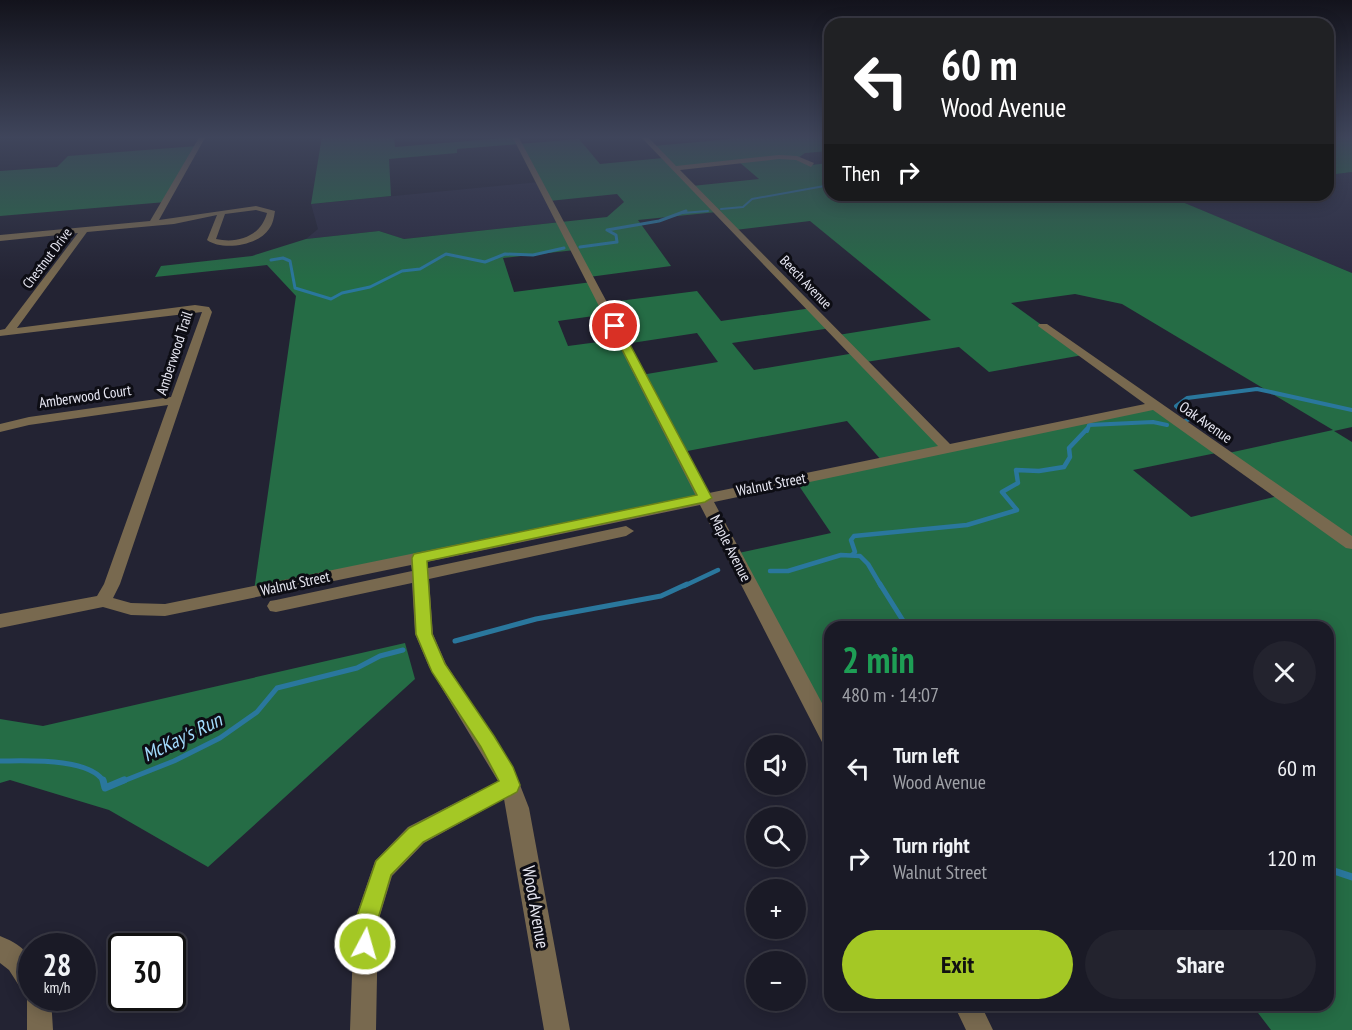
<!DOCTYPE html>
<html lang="en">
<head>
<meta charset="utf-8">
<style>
  body { margin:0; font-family:"PT Sans Narrow",sans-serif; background:#23232e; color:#f1f3f6; height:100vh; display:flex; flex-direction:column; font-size:22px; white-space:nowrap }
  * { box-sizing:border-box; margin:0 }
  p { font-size:20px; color:#9fa1a7 }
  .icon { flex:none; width:33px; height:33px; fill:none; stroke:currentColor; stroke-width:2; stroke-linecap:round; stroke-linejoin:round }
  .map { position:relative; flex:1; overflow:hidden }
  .drawer { position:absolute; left:824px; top:621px; width:510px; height:390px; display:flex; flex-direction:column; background:#1a1a26; border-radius:18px; box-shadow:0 3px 15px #0003,0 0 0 2px #383843 }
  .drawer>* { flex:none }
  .guide { position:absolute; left:824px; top:18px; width:510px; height:183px; border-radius:18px; box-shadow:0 3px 15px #0003,0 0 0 2px #383843; background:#202124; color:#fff; overflow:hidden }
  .tools { position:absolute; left:746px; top:735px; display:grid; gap:12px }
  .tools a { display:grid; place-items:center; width:60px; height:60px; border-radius:50%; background:#1a1a26; box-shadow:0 3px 15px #0003,0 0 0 2px #383843; font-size:30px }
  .speed { position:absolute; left:18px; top:933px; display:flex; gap:12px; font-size:30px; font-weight:700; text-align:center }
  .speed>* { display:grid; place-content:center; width:78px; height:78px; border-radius:50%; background:#1a1a26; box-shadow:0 3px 15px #0003,0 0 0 2px #383843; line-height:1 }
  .speed small { font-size:15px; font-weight:400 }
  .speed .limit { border:3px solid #111; border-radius:9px; background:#fff; color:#111 }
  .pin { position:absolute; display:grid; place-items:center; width:51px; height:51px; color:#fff; margin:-26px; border:3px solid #fff; border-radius:50%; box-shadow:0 2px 6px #0007 }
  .me { position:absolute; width:66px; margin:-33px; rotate:6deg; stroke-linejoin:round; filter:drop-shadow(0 0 4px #0008) }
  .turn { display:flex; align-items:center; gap:21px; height:126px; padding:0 18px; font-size:27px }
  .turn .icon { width:78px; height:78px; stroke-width:2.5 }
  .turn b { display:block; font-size:42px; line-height:51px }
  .then { display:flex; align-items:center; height:57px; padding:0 18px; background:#0003; gap:12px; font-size:22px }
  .round { display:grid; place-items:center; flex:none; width:63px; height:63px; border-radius:32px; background:#23232e }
  .overview { display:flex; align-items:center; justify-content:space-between; height:102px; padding:0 18px }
  h1 { font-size:36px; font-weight:600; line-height:45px; color:#1e9e55 }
  .primary-button { display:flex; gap:12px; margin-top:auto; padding:12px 18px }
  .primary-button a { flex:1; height:69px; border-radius:36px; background:#a4c825; color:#111; font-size:24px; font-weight:600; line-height:69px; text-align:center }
  .primary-button a+a { background:#23232e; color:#f1f3f6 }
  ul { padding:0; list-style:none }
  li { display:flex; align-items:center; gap:18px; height:90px; padding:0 18px }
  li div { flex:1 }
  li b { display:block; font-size:22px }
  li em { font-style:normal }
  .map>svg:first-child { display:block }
</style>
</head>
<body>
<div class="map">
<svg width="1352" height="1030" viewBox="0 0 1352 1030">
  <rect width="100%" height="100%" fill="#232333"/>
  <path fill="#2b2b41" d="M 1352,172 L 1352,273 L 1167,196 L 1328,195 L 1328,175 Z
    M 539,182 L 560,222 L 404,239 L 379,231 L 306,239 L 318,229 L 311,204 Z"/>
  <path fill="#256c45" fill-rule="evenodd" d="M 322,136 L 394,136 L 395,147 L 515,137 L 519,144 L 579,139 L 600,164 L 663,158 L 653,146 L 731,139 L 728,136 L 829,136 L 829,151 L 805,153 L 798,158 L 811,165 L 829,163 L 830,195 L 1171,195 L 1168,196 L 1352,273 L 1352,427 L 1334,431 L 1352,442 L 1352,1030 L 1271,1030 L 1252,1005 L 1328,1005 L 1328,627 L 830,627 L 829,738 L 734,554 L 831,533 L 795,480 L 882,461 L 847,421 L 682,452 L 705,498 L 254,591 L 296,296 L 267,265 L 155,277 L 161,266 L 252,256 L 306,239 L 379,231 L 404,239 L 607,217 L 624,202 L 617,194 L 549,201 L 519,144 L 457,149 L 457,153 L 389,159 L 391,196 L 311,204 ZM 738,161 L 759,179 L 692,186 L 675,168 ZM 717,212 L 735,230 L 810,221 L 931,320 L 838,335 L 855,353 L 754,370 L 732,343 L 831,328 L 812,308 L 721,321 L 697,291 L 603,303 L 592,282 L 514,292 L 503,258 L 575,250 L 589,277 L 671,266 L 638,220 ZM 1075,294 L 1122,304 L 1333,430 L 1224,454 L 1282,495 L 1191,517 L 1133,470 L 1221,452 L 1154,406 L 948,448 L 866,362 L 959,347 L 989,372 L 1083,355 L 1011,303 ZM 608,314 L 621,339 L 568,346 L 558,321 ZM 697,333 L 718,362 L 641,375 L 625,344 Z
    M 1328,136 L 1352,136 L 1352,172 L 1328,175 Z
    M 197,146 L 166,202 L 0,216 L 0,171 L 57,167 L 68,156 Z
    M 405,643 L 415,679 L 208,867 L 109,810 L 10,780 L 0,783 L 0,719 L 43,726 Z"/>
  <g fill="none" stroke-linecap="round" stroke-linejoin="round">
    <path stroke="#2a779d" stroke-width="2" d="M 721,209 L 743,207 L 752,199 L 830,185
      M 682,213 L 708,211"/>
    <path stroke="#2a779d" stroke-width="3" d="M 580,247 L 617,242 L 616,235 L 607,230 L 659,221 L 686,211
      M 271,260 L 283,258 L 290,261 L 295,288 L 331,299 L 342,293 L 370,287 L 402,271 L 420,269 L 446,254 L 485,262 L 505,254 L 533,255 L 564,248"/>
    <path stroke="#2a779d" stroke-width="4" d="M 1185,421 L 1190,419 L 1176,406 L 1187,398 L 1257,389 L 1352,410
      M 1087,431 L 1089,425 L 1153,422 L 1167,425"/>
    <path stroke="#2a779d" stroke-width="4.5" d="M 852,555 L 855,552 L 851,540 L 854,536 L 967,525 L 1017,510 L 1002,492 L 1018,483 L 1016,470 L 1039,471 L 1064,467 L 1070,457 L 1069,448 L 1087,429
      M 770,571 L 788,571 L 841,555 L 860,556 L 868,564 L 881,586
      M 684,586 L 718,570"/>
    <path stroke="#2a779d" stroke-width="5" d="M 880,584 L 907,627
      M 455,641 L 536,619 L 661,596 L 687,584
      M 0,761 C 25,761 90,757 104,782
      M 121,782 L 174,761 L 220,738 L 257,712 L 277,688 L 357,668 L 380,656 L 403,650"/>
    <path stroke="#2a779d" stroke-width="7" d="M 103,780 L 105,788 L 124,780
      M 1328,869 L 1352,877"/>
    <path fill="#78694f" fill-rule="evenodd" d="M 200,136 L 206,136 L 159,220 L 256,206 L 275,211 C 274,217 273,224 269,229 C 258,246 222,251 207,240 L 217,215 L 174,224 L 87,232 L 17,328 L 195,305 L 209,307 L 212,312 L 120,584 L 113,598 L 131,603 L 165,604 L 696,496 L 512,136 L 518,136 L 709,493 L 938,446 L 640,136 L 647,136 L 676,166 L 779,155 L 797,156 L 814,163 L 811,167 L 796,160 L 779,159 L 680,170 L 950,444 L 1145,404 L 1038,326 L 1039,324 L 1047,324 L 1352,536 L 1352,549 L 1346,548 L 1153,410 L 714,502 L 830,718 L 830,747 L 823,744 L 700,505 L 427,562 L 428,568 L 626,526 L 634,531 L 626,536 L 429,579 L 433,634 L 446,664 L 513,767 L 529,808 L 570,1030 L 544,1030 L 504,799 L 424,843 L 392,876 L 378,922 L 376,1030 L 350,1030 L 354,922 L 375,861 L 408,827 L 498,781 L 429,667 L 415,634 L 412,583 L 276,612 L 270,611 L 267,606 L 270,601 L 276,600 L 412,571 L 411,565 L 165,616 L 131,615 L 103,607 L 0,628 L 0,614 L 97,596 L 104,584 L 168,405 L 29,425 L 0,432 L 0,424 L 29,417 L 171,397 L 202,312 L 0,336 L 0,330 L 5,329 L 78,233 L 0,241 L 0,235 L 150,221 ZM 256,210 L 267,213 C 261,236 238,244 216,239 L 225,214 Z
      M 0,936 C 37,951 32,963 32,998 L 51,998 L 53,1030 L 27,1030 L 27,994 L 23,992 L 9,970 L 0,963 Z
      M 954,1005 L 981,1005 L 993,1030 L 966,1030 Z"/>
  </g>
  <linearGradient id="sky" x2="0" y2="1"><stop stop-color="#13131c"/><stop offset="0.49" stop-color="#3f455b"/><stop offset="1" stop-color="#3f455b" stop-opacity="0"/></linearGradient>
  <rect width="1352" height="280" fill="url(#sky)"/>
  <path fill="#a4c825" stroke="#6b8218" stroke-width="1.5" d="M 615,323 L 620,326 L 712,498 L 705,502 L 427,561 L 432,634 L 445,664 L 494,736 L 513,767 L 520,785 L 517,792 L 423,842 L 391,875 L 377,922 L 376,944 L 373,952 L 365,955 L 357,952 L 354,944 L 355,922 L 376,861 L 409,828 L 499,781 L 481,747 L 432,672 L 416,634 L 412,558 L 414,554 L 697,495 L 610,326 Z"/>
  <g text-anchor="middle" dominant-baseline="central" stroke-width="6" stroke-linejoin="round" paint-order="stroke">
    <g font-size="14" fill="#e8e8f3" stroke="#0d0d14">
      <text transform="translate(47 258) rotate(-53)">Chestnut Drive</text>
      <text transform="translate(806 282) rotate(46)">Beech Avenue</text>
    </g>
    <g font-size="15" fill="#e8e8f3" stroke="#0d0d14">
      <text transform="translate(174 353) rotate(-72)">Amberwood Trail</text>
      <text transform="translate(85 396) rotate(-8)">Amberwood Court</text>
      <text transform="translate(1206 422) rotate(35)">Oak Avenue</text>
      <text transform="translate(771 484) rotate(-11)">Walnut Street</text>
      <text transform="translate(731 548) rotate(63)">Maple Avenue</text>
      <text transform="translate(295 583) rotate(-12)">Walnut Street</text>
    </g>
    <g font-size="18" fill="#e8e8f3" stroke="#0d0d14">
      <text transform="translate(536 907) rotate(80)">Wood Avenue</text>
    </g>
    <g font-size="20" font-style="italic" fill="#a2dbfd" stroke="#0d0d14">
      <text transform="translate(182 737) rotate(-26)">McKay's Run</text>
    </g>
  </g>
</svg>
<div class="tools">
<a><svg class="icon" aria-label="sound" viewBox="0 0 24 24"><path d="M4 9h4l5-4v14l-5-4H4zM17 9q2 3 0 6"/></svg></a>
<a><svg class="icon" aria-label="search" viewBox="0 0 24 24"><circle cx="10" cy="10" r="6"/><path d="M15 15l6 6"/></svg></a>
<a>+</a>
<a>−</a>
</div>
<div class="speed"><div>28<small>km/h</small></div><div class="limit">30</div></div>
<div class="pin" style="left:615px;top:326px;background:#d93025"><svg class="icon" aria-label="arrive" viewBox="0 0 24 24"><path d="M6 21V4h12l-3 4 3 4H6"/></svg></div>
<svg class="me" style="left:365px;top:944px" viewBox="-20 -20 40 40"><circle r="17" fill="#a4c825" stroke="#fff" stroke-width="3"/><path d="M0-11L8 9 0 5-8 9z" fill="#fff"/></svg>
<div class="guide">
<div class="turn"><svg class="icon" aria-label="left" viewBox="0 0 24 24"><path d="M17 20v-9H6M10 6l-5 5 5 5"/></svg><div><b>60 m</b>Wood Avenue</div></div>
<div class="then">Then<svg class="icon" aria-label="right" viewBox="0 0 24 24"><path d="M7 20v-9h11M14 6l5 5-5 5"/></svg></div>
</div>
<section class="drawer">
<div class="overview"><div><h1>2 min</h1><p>480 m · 14:07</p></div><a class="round"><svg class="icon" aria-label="close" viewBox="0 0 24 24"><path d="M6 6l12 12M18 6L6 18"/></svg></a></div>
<ul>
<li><svg class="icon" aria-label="left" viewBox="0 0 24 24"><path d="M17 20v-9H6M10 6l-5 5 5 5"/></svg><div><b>Turn left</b><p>Wood Avenue</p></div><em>60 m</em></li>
<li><svg class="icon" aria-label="right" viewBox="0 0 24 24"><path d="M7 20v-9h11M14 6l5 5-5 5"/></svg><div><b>Turn right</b><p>Walnut Street</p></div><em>120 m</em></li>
</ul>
<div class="primary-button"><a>Exit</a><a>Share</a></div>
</section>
</div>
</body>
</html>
